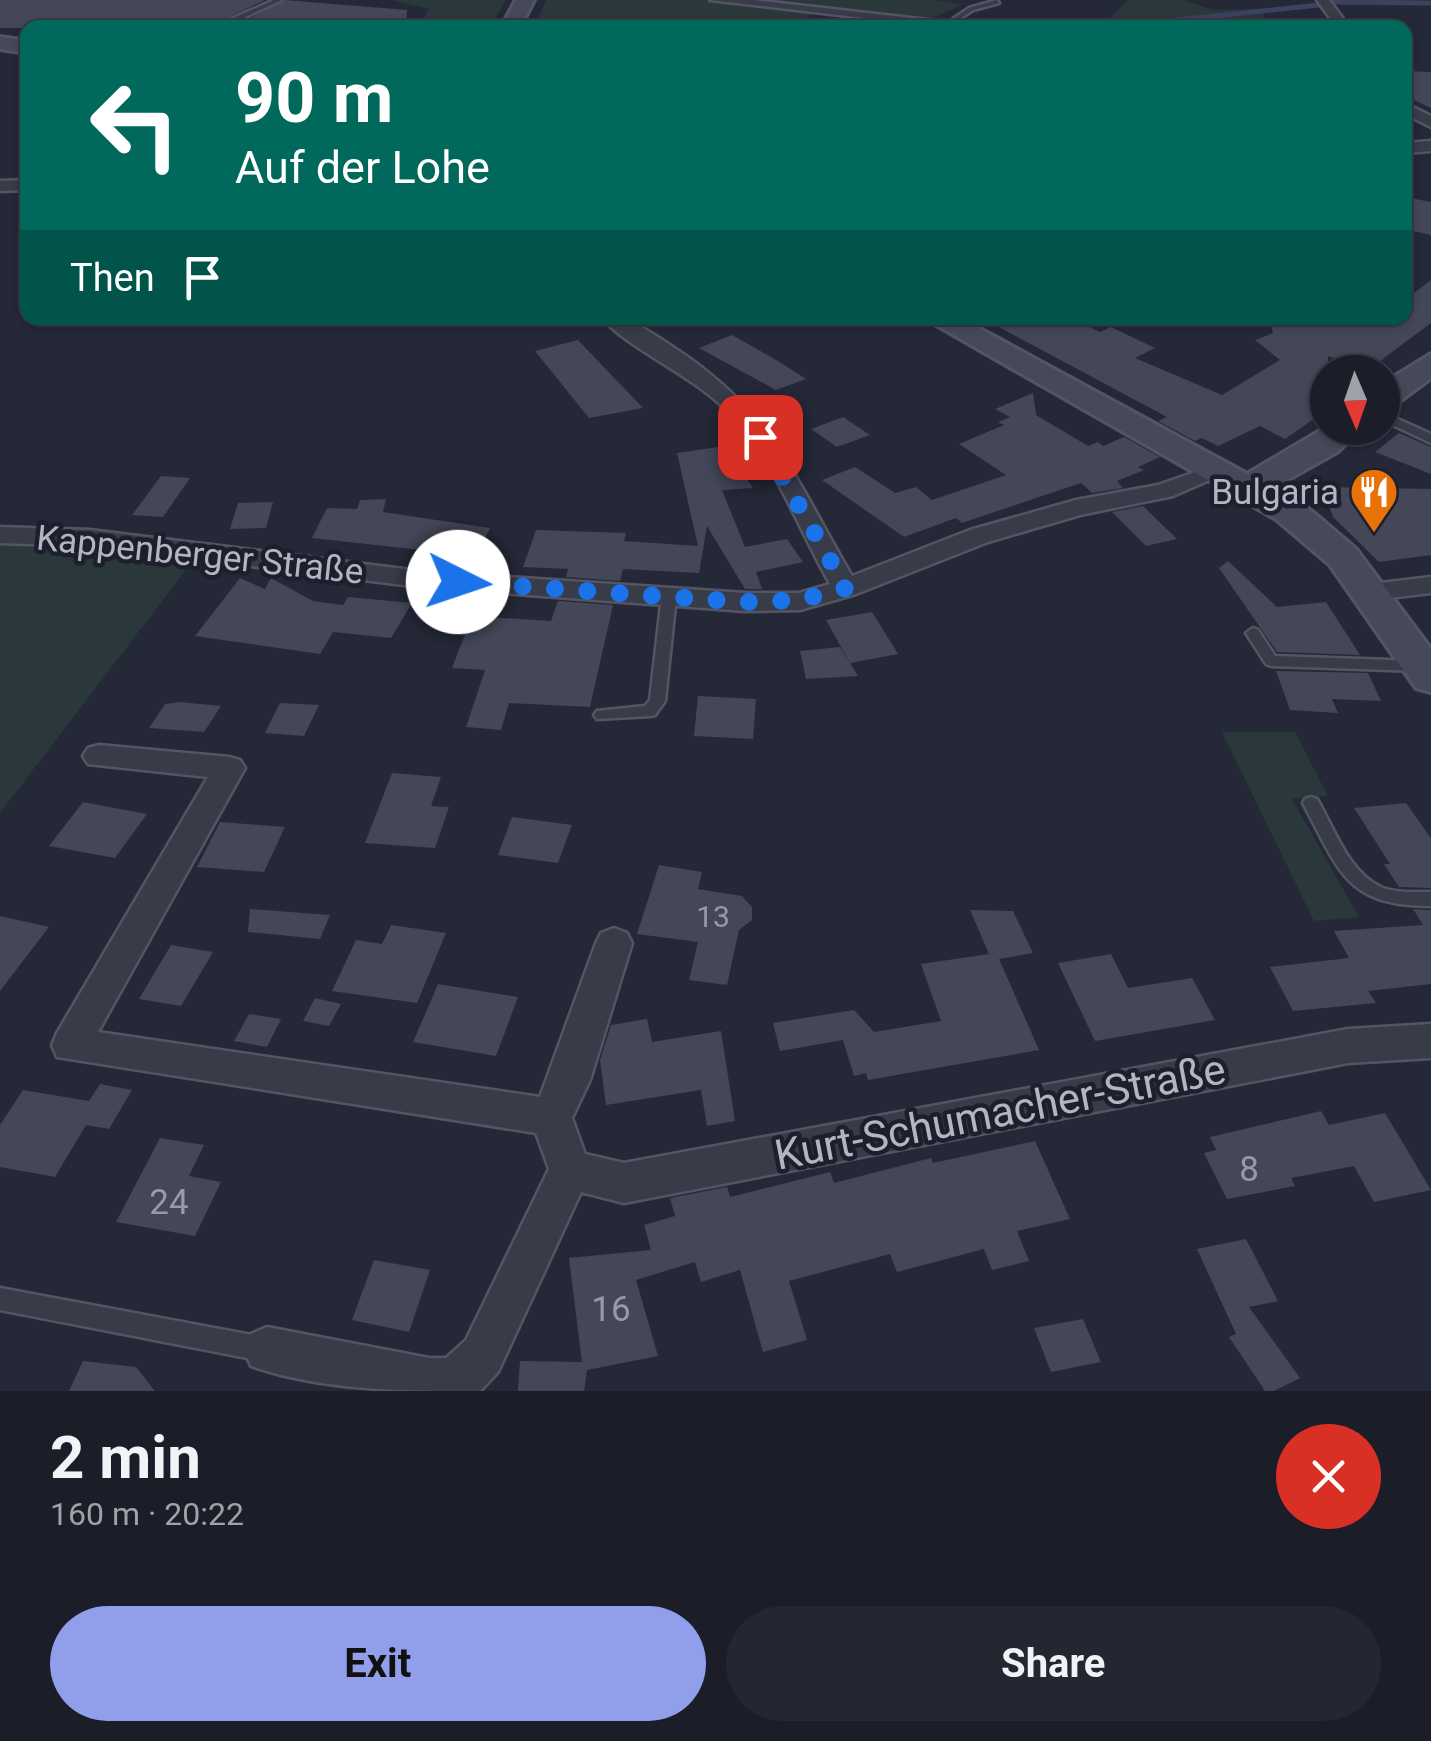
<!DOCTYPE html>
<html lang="en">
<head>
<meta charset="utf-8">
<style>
  body { margin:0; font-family:Roboto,sans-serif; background:#242731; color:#f1f3f6; height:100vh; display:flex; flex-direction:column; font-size:38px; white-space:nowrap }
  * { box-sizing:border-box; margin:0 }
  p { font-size:32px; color:#a0a2a8 }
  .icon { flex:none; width:55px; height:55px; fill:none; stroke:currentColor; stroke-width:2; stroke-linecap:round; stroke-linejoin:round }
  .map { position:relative; height:1391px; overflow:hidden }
  .drawer { display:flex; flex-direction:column; background:#1b1e29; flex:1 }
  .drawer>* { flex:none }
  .banner { position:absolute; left:20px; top:20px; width:1392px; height:305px; border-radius:20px; box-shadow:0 2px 8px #0004,0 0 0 2px #393c46; background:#00695c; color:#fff; overflow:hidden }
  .needle { width:65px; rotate:178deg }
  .controls { position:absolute; left:1310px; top:355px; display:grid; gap:20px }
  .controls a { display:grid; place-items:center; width:90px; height:90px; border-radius:50%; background:#1b1e29; box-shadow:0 2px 8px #0004,0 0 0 2px #393c46; font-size:50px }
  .pin { position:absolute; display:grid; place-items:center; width:85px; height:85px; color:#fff; margin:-42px; border-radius:20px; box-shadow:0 5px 15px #0006 }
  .me { position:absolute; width:110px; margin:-55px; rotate:94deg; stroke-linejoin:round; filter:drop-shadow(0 0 8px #0008) }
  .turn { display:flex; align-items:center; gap:35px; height:210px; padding:0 50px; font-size:45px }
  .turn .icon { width:130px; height:130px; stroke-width:2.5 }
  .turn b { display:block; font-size:70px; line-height:85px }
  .then { display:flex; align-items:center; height:95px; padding:0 50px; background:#0003; gap:20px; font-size:38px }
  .round { display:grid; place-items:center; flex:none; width:105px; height:105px; border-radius:52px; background:#242731 }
  .head { display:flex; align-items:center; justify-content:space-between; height:170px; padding:0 50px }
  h1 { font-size:60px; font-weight:700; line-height:75px }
  .action { display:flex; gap:20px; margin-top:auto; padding:20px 50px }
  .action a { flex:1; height:115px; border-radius:60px; background:#919fea; color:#111; font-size:40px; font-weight:700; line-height:115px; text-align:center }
  .action a+a { background:#242731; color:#f1f3f6 }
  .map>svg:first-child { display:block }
</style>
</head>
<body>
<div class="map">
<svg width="1431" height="1391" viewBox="0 0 1431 1391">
  <rect width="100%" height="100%" fill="#242837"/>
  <path fill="#2a383c" d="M 391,0 L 506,0 L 490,27 L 418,28 L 429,9 Z
    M 546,0 L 932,0 L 963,4 L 934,18 L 817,9 L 797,27 L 534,28 Z
    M 1128,0 L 1182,0 L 1214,10 L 1305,8 L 1264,12 L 1262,27 L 1107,27 L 1128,23 L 1109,19 Z
    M 0,543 L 86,545 L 195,558 L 0,813 Z
    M 1222,732 L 1295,732 L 1328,796 L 1292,799 L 1359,917 L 1314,921 Z"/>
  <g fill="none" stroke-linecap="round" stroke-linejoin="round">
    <path stroke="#3c425e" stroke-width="5" d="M 1334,2 L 1431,3
      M 1101,28 L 1319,5"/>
  </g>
  <path fill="#444758" d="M 0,0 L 265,0 L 207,28 L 0,28 Z
    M 285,0 L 407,10 L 406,28 L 231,28 Z
    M 1405,71 L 1431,72 L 1431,108 L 1405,96 Z
    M 1405,197 L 1431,202 L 1431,235 L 1405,229 Z
    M 1431,280 L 1431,323 L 1368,370 L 1328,356 L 1328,409 L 1285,439 L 1260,426 L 1218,446 L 1202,438 L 1195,441 L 1158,421 L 1167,417 L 982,318 L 1071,318 L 1100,332 L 1111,327 L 1155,348 L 1135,358 L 1222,395 L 1280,360 L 1255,340 L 1273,333 L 1269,318 L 1405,318 L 1405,300 Z
    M 732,335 L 778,361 L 806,379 L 776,390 L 699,348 Z
    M 578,340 L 643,408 L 589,418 L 535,351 Z
    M 1033,393 L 1036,415 L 1088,446 L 1098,442 L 1103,446 L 1124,437 L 1160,457 L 1138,467 L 1144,470 L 1117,481 L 1123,488 L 1092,493 L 1081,483 L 962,523 L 956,518 L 904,537 L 822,480 L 855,467 L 895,493 L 916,487 L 932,500 L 1006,475 L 959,444 L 1004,425 L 998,422 L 1010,417 L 995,409 Z
    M 843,417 L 870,435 L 837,447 L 811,429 Z
    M 1399,433 L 1431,447 L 1431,474 L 1375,452 Z
    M 725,446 L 753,488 L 722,490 L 745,547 L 787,539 L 803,562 L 756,572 L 762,589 L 745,589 L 707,526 L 699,573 L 623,569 L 620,581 L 566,577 L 568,569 L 523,567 L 536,530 L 626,533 L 624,541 L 698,546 L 677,453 Z
    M 161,476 L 190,478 L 163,517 L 132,515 Z
    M 1322,487 L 1431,489 L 1431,555 L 1379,562 L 1333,517 Z
    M 386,499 L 383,512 L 490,528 L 476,556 L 312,538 L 327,508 L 357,509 L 360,500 Z
    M 273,502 L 266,528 L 230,529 L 238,503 Z
    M 1143,506 L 1177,539 L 1146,546 L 1112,512 Z
    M 1228,561 L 1277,607 L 1326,602 L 1360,655 L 1277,652 L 1219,568 Z
    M 240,578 L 265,589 L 271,578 L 313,601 L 343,605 L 348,597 L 412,603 L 391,638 L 333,632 L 320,654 L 195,636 Z
    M 558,601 L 613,605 L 590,707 L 509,703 L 501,730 L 466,727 L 485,670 L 452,668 L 472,616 L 551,621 Z
    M 872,612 L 898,654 L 850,663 L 826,620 Z
    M 840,647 L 858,676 L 806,679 L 800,651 Z
    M 1276,671 L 1368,673 L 1381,701 L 1332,699 L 1338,713 L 1290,710 Z
    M 698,696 L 756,699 L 753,739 L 694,736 Z
    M 180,702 L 221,706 L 204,732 L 149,728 L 165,704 Z
    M 280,703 L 319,705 L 304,736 L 265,733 Z
    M 392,773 L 441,777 L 431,806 L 449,807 L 435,848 L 365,843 Z
    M 83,802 L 147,814 L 115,858 L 49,846 Z
    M 1406,803 L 1431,838 L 1431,888 L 1399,887 L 1384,864 L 1390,864 L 1354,808 Z
    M 512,817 L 572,825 L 558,863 L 498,855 Z
    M 220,822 L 285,827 L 264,872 L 197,867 Z
    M 659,865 L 702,872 L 698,889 L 742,896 L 752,907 L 752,920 L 739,930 L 727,985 L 689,980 L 698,942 L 637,934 Z
    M 250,909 L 330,915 L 320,939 L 248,932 Z
    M 1413,909 L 1431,910 L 1431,984 L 1368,991 L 1376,1003 L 1293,1011 L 1270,967 L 1349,958 L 1334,931 L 1423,925 Z
    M 970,910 L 1013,911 L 1033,953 L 999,959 L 1039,1050 L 868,1080 L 866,1073 L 854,1076 L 843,1040 L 780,1051 L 773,1023 L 854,1010 L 874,1032 L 941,1021 L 921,964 L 989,954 Z
    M 0,916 L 49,927 L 0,991 Z
    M 391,925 L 446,933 L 417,1003 L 332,991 L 356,940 L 382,944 Z
    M 171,945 L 213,952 L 181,1006 L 139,999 Z
    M 1111,954 L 1128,988 L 1192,978 L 1215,1020 L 1095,1041 L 1058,963 Z
    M 438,984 L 518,997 L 496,1056 L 413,1042 Z
    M 315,998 L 341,1004 L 329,1026 L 303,1021 Z
    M 249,1014 L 281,1019 L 267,1047 L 234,1041 Z
    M 647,1019 L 652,1042 L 721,1031 L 735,1121 L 707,1126 L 701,1090 L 606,1105 L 600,1060 L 611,1025 Z
    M 100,1084 L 132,1090 L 109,1129 L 86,1125 L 55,1177 L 0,1167 L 0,1125 L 23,1090 L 89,1101 Z
    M 1321,1111 L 1329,1125 L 1385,1113 L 1431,1190 L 1374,1202 L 1354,1166 L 1291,1178 L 1295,1186 L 1227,1199 L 1204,1153 L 1216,1150 L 1210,1137 Z
    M 160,1138 L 204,1145 L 189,1176 L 221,1182 L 195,1236 L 116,1222 Z
    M 1035,1141 L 1070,1219 L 1017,1231 L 1029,1261 L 992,1270 L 984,1249 L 897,1272 L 890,1254 L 789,1281 L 807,1340 L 763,1352 L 740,1270 L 701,1282 L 695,1262 L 636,1280 L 658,1356 L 587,1370 L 584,1391 L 518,1391 L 520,1361 L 582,1362 L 569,1258 L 651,1250 L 644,1225 L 675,1216 L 670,1198 L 727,1187 L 730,1197 L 830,1172 L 834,1183 L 931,1158 L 933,1163 Z
    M 1246,1239 L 1278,1301 L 1249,1307 L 1300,1378 L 1274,1391 L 1265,1391 L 1229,1337 L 1236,1334 L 1197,1249 Z
    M 374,1260 L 430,1270 L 409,1332 L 352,1320 Z
    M 1083,1319 L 1101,1362 L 1051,1372 L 1034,1328 Z
    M 83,1361 L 136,1367 L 155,1391 L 69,1391 Z"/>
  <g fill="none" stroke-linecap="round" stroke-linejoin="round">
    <g stroke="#535562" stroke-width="5">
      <path id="lane" d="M 274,0 L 282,0 L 221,28 L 211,28 Z
        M 997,0 L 999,3 L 973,10 L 955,22 L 950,21 L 969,8 Z
        M 1382,412 L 1431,434 L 1431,443 L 1382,420 Z
        M 669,592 L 676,596 L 665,701 L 655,715 L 650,716 L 597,719 L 594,715 L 597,711 L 645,706 L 650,700 L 662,596 Z
        M 1253,628 L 1258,630 L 1275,656 L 1419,661 L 1426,666 L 1419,671 L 1271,666 L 1266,664 L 1246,633 Z
        M 1311,797 L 1317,799 C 1334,828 1349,874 1383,888 C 1398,893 1415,892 1431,892 L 1431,906 C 1345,906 1339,870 1303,803 L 1305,799 Z
        M 0,1288 L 263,1337 L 271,1341 L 275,1349 L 271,1357 L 263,1361 L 0,1310 Z"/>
    </g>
    <g stroke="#535562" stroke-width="5">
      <path id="street" d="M 710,0 L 753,0 L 999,28 L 949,28 Z
        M 1317,0 L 1329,0 L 1350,28 L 1337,28 Z
        M 1405,103 L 1431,116 L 1431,127 L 1405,114 Z
        M 1431,141 L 1431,151 L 1405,153 L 1405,143 Z
        M 28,180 L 28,190 L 0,191 L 0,181 Z
        M 602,318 C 629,316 647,330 670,345 C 774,412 793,476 852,576 L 970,530 L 1076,500 L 1158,485 L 1218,464 L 1230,471 L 1173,496 L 1080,515 L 988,542 L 856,594 L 800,610 L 745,611 L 420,587 L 90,546 L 0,543 L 0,527 L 90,530 L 420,571 L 745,593 L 799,593 L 830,584 C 795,523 773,454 721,405 C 687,373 628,348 602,318 Z
        M 1431,577 L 1431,593 L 1372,600 L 1358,592 L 1372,584 Z
        M 99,745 L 229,757 L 240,760 L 245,768 L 98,1032 L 540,1097 L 596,943 L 601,933 L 614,928 L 627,933 L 632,943 L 590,1080 L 572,1118 L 585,1154 L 624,1163 L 1348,1029 L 1431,1024 L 1431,1058 L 1348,1063 L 624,1203 L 581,1192 L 498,1372 L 480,1391 C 403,1391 323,1391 251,1366 L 244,1350 L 251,1334 L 267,1327 L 429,1358 L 446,1358 L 466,1340 L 549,1169 L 536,1133 L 57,1057 L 52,1045 L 57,1033 L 208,777 L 88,764 L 83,756 L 88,748 Z"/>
    </g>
    <g stroke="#535562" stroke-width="6">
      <path id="secondary" d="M 516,0 L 534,0 L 520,28 L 501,28 Z
        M 0,37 L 28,41 L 28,53 L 0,49 Z
        M 924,318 L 960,318 L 1247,474 L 1328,426 L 1362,428 L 1337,452 L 1273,488 L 1302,503 L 1356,549 L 1431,649 L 1431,692 L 1416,688 L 1330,565 L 1276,519 Z
        M 1431,354 L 1431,378 L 1393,406 L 1382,408 L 1382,384 Z"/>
    </g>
    <use href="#lane" fill="#383b48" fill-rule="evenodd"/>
    <use href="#street" fill="#383b48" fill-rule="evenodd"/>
    <use href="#secondary" fill="#46495a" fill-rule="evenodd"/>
  </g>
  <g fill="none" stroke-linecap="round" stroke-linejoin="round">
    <path stroke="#1a73e8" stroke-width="18" stroke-dasharray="0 32.4" d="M 458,582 L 745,602 L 800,600 L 846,588 L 760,437"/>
  </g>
  <defs>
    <g id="restaurant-pin" transform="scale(2.5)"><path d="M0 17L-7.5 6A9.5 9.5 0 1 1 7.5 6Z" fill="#e8710a" stroke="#1d202c"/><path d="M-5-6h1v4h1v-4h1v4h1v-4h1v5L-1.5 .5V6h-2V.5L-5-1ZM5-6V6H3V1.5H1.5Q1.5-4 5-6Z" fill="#fff"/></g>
  </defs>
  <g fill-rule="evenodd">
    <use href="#restaurant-pin" x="1374" y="492"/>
  </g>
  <g text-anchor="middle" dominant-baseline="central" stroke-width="9" stroke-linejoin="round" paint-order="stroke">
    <g font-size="30" fill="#979aa8">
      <text x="713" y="916">13</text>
    </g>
    <g font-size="35" fill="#b3b5c3" stroke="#1d202c" text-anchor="end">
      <text x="1339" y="492">Bulgaria</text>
    </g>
    <g font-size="35" fill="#b3b5c3" stroke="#1d202c">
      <text transform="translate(200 555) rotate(6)">Kappenberger Straße</text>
    </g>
    <g font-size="35" fill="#979aa8">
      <text x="1249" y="1169">8</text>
      <text x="169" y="1202">24</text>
      <text x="611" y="1309">16</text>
    </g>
    <g font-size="42" fill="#b3b5c3" stroke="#1d202c">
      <text transform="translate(1000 1112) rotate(-11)">Kurt-Schumacher-Straße</text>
    </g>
  </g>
</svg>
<div class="controls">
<a><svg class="needle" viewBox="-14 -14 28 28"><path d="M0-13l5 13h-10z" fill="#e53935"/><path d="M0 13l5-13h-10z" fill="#a0a2a8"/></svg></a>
</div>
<div class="pin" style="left:760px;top:437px;background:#d93025"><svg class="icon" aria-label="arrive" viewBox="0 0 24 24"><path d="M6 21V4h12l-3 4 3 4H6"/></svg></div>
<svg class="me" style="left:458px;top:582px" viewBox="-20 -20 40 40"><circle r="19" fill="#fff"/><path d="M0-13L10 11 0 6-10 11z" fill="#1a73e8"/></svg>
<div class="banner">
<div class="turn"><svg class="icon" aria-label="left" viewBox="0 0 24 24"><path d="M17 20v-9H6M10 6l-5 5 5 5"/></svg><div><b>90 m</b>Auf der Lohe</div></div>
<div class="then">Then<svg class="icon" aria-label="arrive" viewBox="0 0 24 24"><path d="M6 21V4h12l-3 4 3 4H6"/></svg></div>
</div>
</div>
<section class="drawer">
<div class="head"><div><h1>2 min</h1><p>160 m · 20:22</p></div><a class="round" style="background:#d93025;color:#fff"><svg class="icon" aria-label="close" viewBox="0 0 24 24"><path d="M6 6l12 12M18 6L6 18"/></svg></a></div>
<div class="action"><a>Exit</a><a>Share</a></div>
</section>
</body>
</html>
